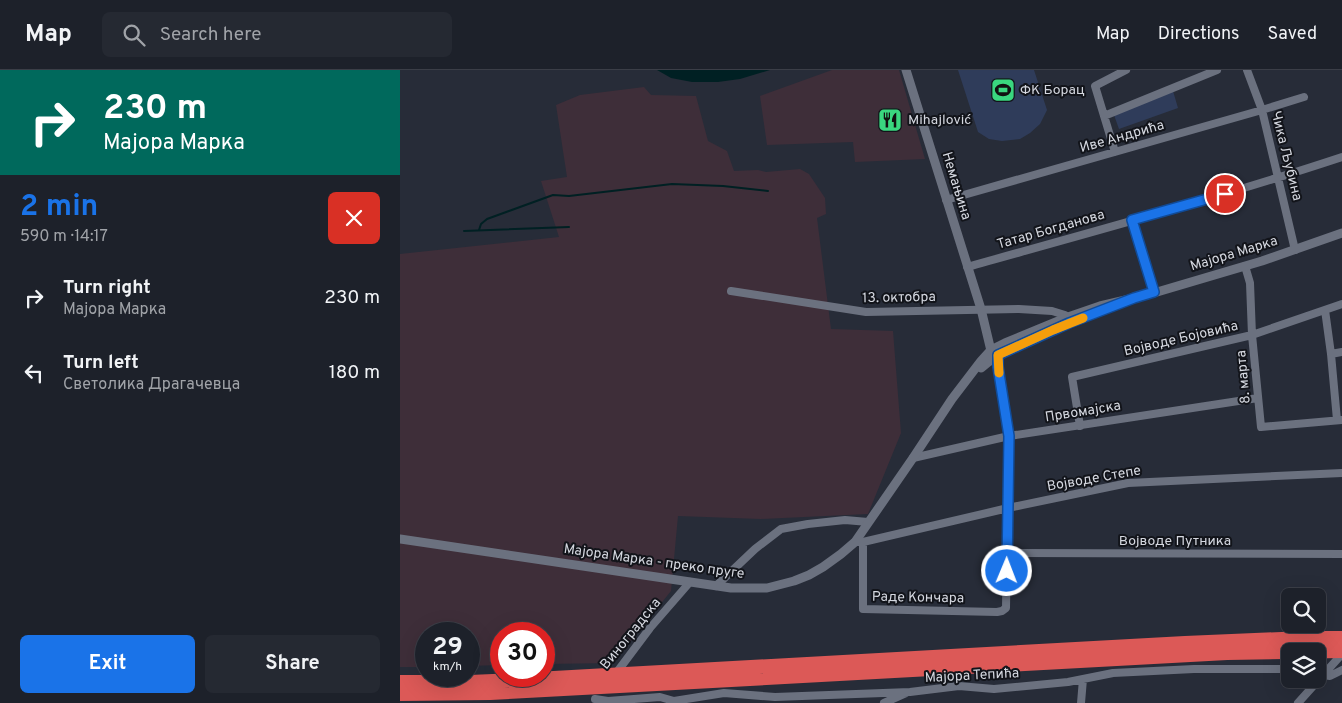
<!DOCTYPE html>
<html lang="en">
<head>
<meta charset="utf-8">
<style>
  body { margin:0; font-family:Overpass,sans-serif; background:#252932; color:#f1f3f6; height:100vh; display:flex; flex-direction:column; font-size:19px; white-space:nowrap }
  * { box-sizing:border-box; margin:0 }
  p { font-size:16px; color:#a0a3a8 }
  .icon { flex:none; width:28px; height:28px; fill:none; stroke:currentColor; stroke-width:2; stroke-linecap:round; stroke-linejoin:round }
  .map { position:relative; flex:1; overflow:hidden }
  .side { display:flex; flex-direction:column; background:#1d212a; width:400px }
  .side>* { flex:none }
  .hud { background:#00695c; color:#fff; overflow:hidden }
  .controls { position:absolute; left:881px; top:518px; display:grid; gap:10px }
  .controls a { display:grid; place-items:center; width:45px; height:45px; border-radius:8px; background:#1d212a; box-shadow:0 5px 20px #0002,0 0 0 1px #3b3e47; font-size:25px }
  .speed { position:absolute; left:15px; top:552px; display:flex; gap:10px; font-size:25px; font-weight:700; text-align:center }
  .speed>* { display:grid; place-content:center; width:65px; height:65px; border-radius:50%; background:#1d212a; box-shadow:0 5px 20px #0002,0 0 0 1px #3b3e47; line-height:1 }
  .speed small { font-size:12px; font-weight:400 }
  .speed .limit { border:8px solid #d22; background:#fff; color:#111 }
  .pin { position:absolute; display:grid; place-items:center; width:42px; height:42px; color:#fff; margin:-21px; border:2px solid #fff; border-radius:50%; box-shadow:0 1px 5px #0007 }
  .me { position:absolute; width:55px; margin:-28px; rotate:1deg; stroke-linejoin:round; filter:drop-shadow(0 0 4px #0008) }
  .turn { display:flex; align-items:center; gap:18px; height:105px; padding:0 20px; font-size:22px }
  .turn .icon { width:65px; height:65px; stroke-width:2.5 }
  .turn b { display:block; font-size:35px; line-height:42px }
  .round { display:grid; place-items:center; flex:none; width:52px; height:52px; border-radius:8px; background:#252932 }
  .head { display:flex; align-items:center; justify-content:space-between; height:85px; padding:0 20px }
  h1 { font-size:30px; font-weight:700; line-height:38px; color:#1a73e8 }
  .cta { display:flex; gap:10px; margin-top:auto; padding:10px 20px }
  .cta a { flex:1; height:58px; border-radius:8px; background:#1a73e8; color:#fff; font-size:20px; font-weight:700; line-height:58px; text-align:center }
  .cta a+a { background:#252932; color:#f1f3f6 }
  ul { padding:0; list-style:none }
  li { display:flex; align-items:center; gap:15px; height:75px; padding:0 20px }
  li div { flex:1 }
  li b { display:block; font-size:19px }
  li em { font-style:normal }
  header { display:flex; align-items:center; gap:30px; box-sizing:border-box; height:70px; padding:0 25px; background:#1d212a; border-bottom:1px solid #3b3e47 }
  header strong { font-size:24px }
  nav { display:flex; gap:28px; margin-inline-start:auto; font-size:18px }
  .search { width:350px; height:45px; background:#252932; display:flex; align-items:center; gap:12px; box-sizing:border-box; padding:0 18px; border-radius:8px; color:#a0a3a8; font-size:19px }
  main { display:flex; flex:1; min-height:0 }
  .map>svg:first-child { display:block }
</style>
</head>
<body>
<header>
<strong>Map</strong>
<div class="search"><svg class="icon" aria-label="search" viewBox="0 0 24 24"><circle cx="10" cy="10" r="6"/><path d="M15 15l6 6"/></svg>Search here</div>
<nav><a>Map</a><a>Directions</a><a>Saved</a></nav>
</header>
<main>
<section class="side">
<div class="hud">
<div class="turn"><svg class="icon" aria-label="right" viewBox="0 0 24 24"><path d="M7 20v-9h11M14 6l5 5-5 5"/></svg><div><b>230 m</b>Мајора Марка</div></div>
</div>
<div class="head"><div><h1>2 min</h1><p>590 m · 14:17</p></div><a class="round" style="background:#d93025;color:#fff"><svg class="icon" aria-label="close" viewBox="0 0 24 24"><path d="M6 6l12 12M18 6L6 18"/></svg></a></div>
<ul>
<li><svg class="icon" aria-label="right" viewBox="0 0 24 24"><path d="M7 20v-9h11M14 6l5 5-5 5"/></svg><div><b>Turn right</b><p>Мајора Марка</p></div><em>230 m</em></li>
<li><svg class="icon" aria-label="left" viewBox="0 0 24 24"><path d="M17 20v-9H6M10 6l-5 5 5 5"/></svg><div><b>Turn left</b><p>Светолика Драгачевца</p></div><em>180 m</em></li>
</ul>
<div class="cta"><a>Exit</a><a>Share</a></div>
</section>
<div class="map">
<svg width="942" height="633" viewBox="0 0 942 633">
  <rect width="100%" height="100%" fill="#272c38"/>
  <path fill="#3e2e39" d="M 432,0 L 499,0 L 525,89 L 455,92 L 453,72 L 367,75 L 360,26 Z
    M 244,17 L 251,25 L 296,26 L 308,71 L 327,81 L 334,101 L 358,100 L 366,102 L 400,99 L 409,104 L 425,128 L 426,144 L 417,148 L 431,259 L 493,261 L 501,363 L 468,444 L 361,449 L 278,446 L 271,521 L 213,593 L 144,594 L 144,564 L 101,564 L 101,595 L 69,596 L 69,564 L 26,564 L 26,597 L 0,597 L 0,184 L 159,167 L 141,111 L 167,107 L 156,35 L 180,25 Z"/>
  <path fill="#2f3c5a" d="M 558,0 L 634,0 L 647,40 L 640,54 L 630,63 L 620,69 L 602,71 L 589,69 L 578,62 Z
    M 773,21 L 778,38 L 719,59 L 714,45 Z"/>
  <path fill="#002023" d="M 257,0 L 370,0 L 340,9 L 318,12 L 292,12 L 271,8 Z"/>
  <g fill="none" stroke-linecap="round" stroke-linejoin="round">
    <path stroke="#002023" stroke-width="2" d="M 79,160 L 81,154 L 87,149 L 153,125 L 169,126 L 272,114 L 323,116 L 368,121
      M 64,161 L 169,157"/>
    <path stroke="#6b717f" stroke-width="8" d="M 847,0 L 862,40 L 895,180
      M 704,46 L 817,0
      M 715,82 L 695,16 L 726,0
      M 546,130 L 862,40 L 904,27
      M 733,151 L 754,222
      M 845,196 L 850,213 L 852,265 L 861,357 L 942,350
      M 567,197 C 692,162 818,128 942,87
      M 331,221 L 466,242 L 619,239 L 652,241 L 665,245 L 668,247
      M 925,240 L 931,284 L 937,350
      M 931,284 L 942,282
      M 680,356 L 672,307 L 852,265 L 942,234
      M 513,388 L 609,366 L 858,328
      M 455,472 L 463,472 L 608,438 L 728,413 L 942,403
      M 463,472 L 463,539 L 597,542 L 602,541 L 606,538 L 609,366 L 598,297 L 598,285
      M 607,483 L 942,484
      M 316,516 L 355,479 L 381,459 L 408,454 L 445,450 L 468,452
      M 923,605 L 930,606 L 942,600
      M 214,606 L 250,558 L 290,512
      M 195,629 L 208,631 L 260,627 L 274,631 L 324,623 L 375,627 L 510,622 L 559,616 L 594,619 L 668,612 L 713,603 L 794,599 L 890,599
      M 484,633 L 506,623
      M 681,633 L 683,609
      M 898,633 L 942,584"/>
    <path stroke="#6b717f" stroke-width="9" d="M 506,0 L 581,239 L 592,285
      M 730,230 L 862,191 L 942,163
      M 581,298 C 605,277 637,266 667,254
      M 0,469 L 331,518 L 367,518 L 394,511 L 409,505 L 423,497 L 441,484 L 455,472 L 513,388 L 552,329 L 581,291 L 591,280 L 605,273 L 668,247 L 700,236 L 734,228"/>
    <path stroke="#dc5957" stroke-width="14" d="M 0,612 L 70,612 L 118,610 L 785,573 L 905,568 L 942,568
      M 0,624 L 90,623 L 827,583 L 942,581"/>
  </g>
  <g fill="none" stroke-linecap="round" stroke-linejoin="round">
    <g stroke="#114b97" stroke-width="12">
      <path id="route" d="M 607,501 L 609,366 L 598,297 L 598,285 L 669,253 L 734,228 L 754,222 L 732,150 L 825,124"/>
    </g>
    <use href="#route" stroke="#1a73e8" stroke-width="9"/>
    <path stroke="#f59e0b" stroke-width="9" d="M 599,303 L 598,285 L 653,260 L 683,248"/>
  </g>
  <defs>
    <g id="stadium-square" transform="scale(1.25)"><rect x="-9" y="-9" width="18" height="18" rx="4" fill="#3ad77f" stroke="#12141a"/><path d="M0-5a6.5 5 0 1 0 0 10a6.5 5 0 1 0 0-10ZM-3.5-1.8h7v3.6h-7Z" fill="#111"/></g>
    <g id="restaurant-square" transform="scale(1.25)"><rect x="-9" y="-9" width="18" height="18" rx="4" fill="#3ad77f" stroke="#12141a"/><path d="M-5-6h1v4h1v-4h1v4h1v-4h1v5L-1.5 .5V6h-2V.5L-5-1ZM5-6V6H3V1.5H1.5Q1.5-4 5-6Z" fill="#111"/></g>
  </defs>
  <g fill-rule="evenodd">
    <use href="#stadium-square" x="603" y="20"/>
    <use href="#restaurant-square" x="490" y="50"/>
  </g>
  <g text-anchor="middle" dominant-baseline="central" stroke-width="4" stroke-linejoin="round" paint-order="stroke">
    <g font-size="14" fill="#d5d8e0" stroke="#12141a" text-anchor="start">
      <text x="620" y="20">ФК Борац</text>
      <text x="508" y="50">Mihajlović</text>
    </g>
    <g font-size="14" fill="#d5d8e0" stroke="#12141a">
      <text transform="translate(722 67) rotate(-16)">Иве Андрића</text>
      <text transform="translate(886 86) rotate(76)">Чика Љубина</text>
      <text transform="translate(556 116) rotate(73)">Немањина</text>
      <text transform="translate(651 160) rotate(-16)">Татар Богданова</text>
      <text transform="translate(834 184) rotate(-17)">Мајора Марка</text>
      <text transform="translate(499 228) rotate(-1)">13. октобра</text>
      <text transform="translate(781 269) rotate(-13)">Војводе Бојовића</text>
      <text transform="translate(844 307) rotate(-95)">8. марта</text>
      <text transform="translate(683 342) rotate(-9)">Првомајска</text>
      <text transform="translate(694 409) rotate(-10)">Војводе Степе</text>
      <text x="775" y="471">Војводе Путника</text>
      <text transform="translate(254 492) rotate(8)">Мајора Марка - преко пруге</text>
      <text transform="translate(518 528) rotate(1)">Раде Кончара</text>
      <text transform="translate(231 564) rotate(-51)">Виноградска</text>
      <text transform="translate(572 606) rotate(-3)">Мајора Тепића</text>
    </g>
  </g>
</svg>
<div class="controls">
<a><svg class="icon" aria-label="search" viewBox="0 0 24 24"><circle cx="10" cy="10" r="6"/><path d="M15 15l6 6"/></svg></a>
<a><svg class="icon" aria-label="layers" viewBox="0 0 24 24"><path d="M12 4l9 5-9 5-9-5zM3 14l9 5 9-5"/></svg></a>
</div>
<div class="speed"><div>29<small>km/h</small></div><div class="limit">30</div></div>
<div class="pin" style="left:825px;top:124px;background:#d93025"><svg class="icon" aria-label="arrive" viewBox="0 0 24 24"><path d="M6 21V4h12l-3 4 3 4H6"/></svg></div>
<svg class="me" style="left:607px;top:501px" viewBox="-20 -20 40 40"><circle r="17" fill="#1a73e8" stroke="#fff" stroke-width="3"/><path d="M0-11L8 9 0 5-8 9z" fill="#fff"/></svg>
</div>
</main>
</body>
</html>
